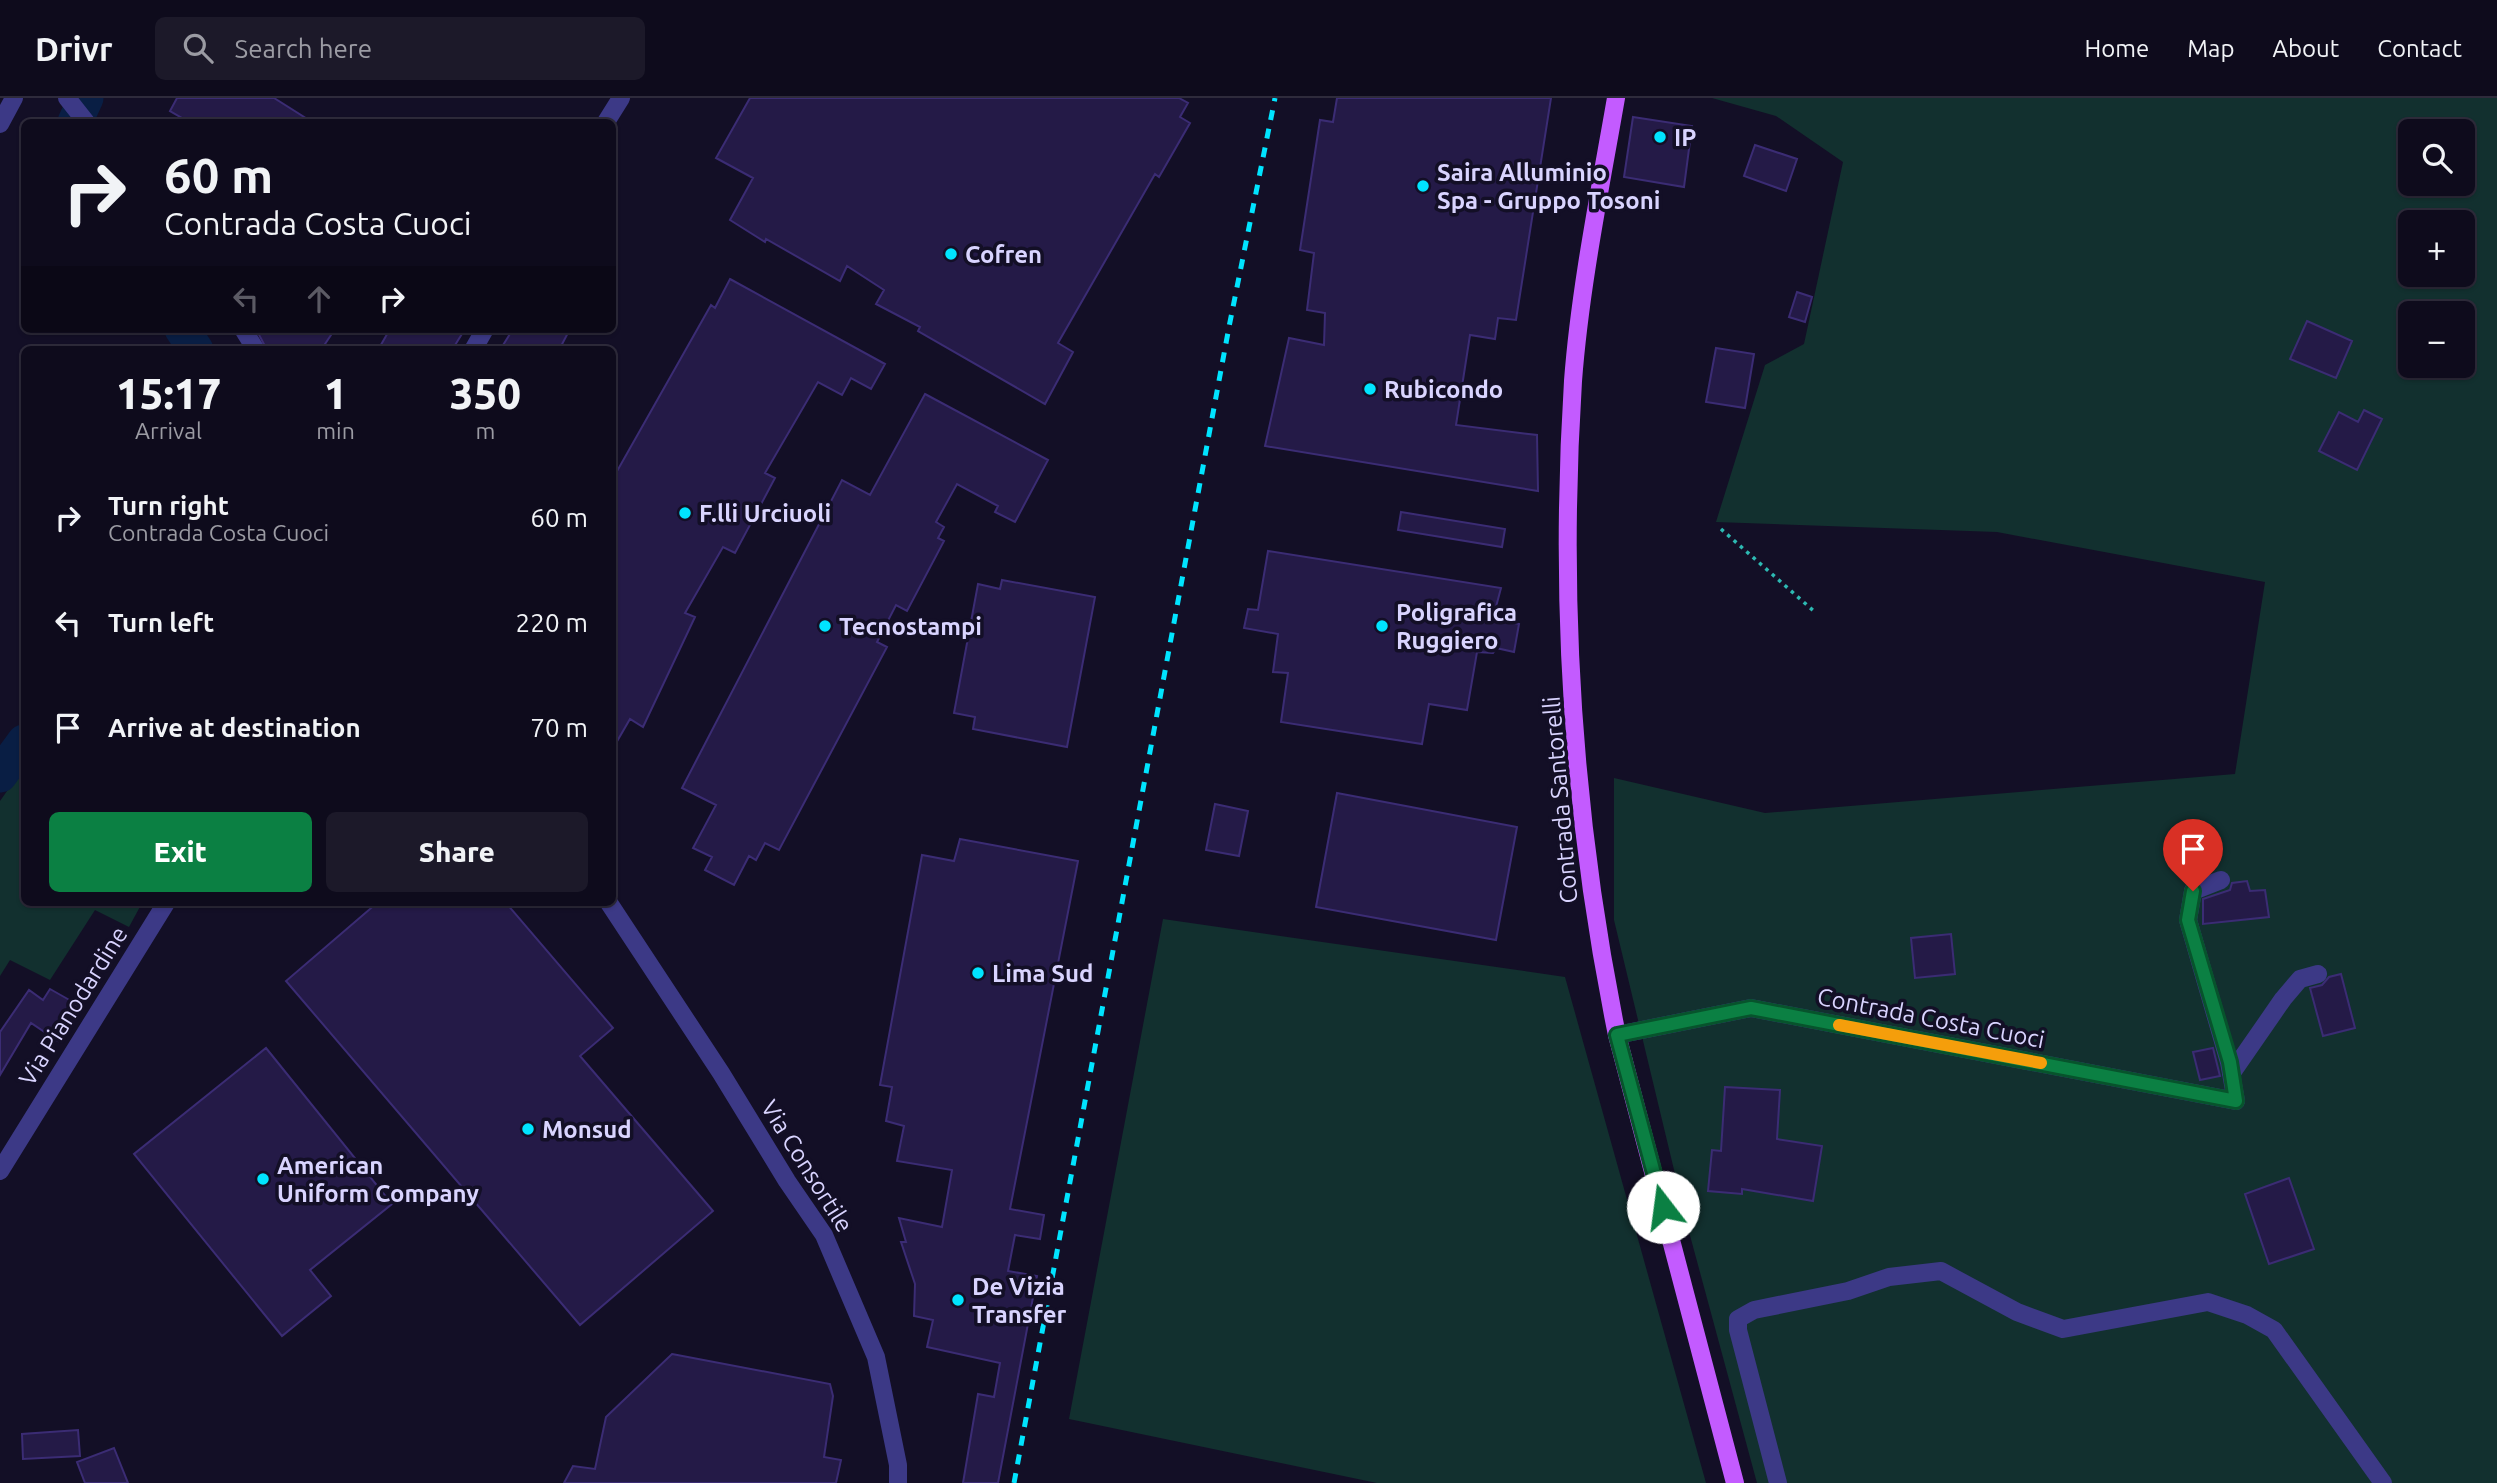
<!DOCTYPE html>
<html lang="en">
<head>
<meta charset="utf-8">
<style>
  body { margin:0; font-family:Ubuntu,sans-serif; background:#1c1929; color:#f1f3f6; height:100vh; display:flex; flex-direction:column; font-size:26px; white-space:nowrap }
  * { box-sizing:border-box; margin:0 }
  p { font-size:23px; color:#9b9ba3 }
  .icon { flex:none; width:38px; height:38px; fill:none; stroke:currentColor; stroke-width:2; stroke-linecap:round; stroke-linejoin:round }
  .map { position:relative; flex:1; overflow:hidden }
  .panel { position:absolute; left:21px; top:248px; width:595px; height:560px; display:flex; flex-direction:column; background:#0e0b1c; border-radius:10px; box-shadow:0 2px 5px #0004,0 0 0 2px #2e2b3b }
  .panel>* { flex:none }
  .guide { position:absolute; left:21px; top:21px; width:595px; height:214px; border-radius:10px; box-shadow:0 2px 5px #0004,0 0 0 2px #2e2b3b; background:#0e0b1c; color:#f1f3f6; overflow:hidden }
  .buttons { position:absolute; left:2398px; top:21px; display:grid; gap:14px }
  .buttons a { display:grid; place-items:center; width:77px; height:77px; border-radius:10px; background:#0e0b1c; box-shadow:0 2px 5px #0004,0 0 0 2px #2e2b3b; font-size:35px }
  .pin { position:absolute; display:grid; place-items:center; width:60px; height:60px; color:#fff; margin:-72px -30px; border-radius:50% 50% 50% 0; rotate:-45deg; box-shadow:0 0 7px #0007 }
  .pin .icon { rotate:45deg }
  .me { position:absolute; width:77px; margin:-38px; rotate:345deg; stroke-linejoin:round; filter:drop-shadow(0 0 5px #0008) }
  .turn { display:flex; align-items:center; gap:24px; height:147px; padding:0 28px; font-size:32px }
  .turn .icon { width:91px; height:91px; stroke-width:2.5 }
  .turn b { display:block; font-size:49px; line-height:60px }
  .lanes { display:flex; align-items:center; height:66px; padding:0 28px; background:#0003; justify-content:center; gap:35px; direction:ltr }
  .lanes .off { opacity:.35 }
  .eta { display:flex; justify-content:space-evenly; align-items:center; height:119px; text-align:center }
  .eta b { font-size:42px; font-weight:800; line-height:49px }
  .cta { display:flex; gap:14px; margin-top:auto; padding:14px 28px }
  .cta a { flex:1; height:80px; border-radius:10px; background:#0b8043; color:#fff; font-size:28px; font-weight:800; line-height:80px; text-align:center }
  .cta a+a { background:#1c1929; color:#f1f3f6 }
  ul { padding:0; list-style:none }
  li { display:flex; align-items:center; gap:21px; height:105px; padding:0 28px }
  li div { flex:1 }
  li b { display:block; font-size:26px }
  li em { font-style:normal }
  header { display:flex; align-items:center; gap:42px; box-sizing:border-box; height:98px; padding:0 35px; background:#0e0b1c; border-bottom:2px solid #2e2b3b }
  header strong { font-size:33px }
  nav { display:flex; gap:38px; margin-inline-start:auto; font-size:24px }
  .search { width:490px; height:63px; background:#1c1929; display:flex; align-items:center; gap:18px; box-sizing:border-box; padding:0 24px; border-radius:10px; color:#9b9ba3; font-size:26px }
  .map>svg:first-child { display:block }
</style>
</head>
<body>
<header>
<strong>Drivr</strong>
<div class="search"><svg class="icon" aria-label="search" viewBox="0 0 24 24"><circle cx="10" cy="10" r="6"/><path d="M15 15l6 6"/></svg>Search here</div>
<nav><a>Home</a><a>Map</a><a>About</a><a>Contact</a></nav>
</header>
<div class="map">
<svg width="2497" height="1385" viewBox="0 0 2497 1385">
  <rect width="100%" height="100%" fill="#130f26"/>
  <path fill="#12302f" fill-rule="evenodd" d="M 1712,0 L 2497,0 L 2497,1385 L 1757,1385 L 1688,1130 L 1614,822 L 1614,680 L 1765,715 L 2235,676 L 2265,484 L 1997,434 L 1716,424 L 1765,267 L 1804,246 L 1843,64 L 1776,18 ZM 2410,33 L 2462,33 L 2462,86 L 2410,86 ZM 2410,124 L 2462,124 L 2462,177 L 2410,177 ZM 2410,215 L 2462,215 L 2462,268 L 2410,268 Z
    M 24,669 L 24,805 L 142,805 L 129,829 L 95,812 L 50,882 L 10,862 L 0,878 L 0,703 Z
    M 1163,821 L 1565,879 L 1706,1385 L 1377,1385 L 1069,1321 Z"/>
  <g fill="none" stroke-linecap="round" stroke-linejoin="round">
    <path stroke="#091e44" stroke-width="35" d="M 75,24 L 86,0
      M 182,231 L 196,252
      M 0,677 L 24,644"/>
  </g>
  <path fill="#241a47" stroke="#3b2c74" stroke-width="2" d="M 177,0 L 274,0 L 312,24 L 189,24 L 170,13 Z
    M 750,0 L 1179,0 L 1188,5 L 1180,19 L 1190,25 L 1159,79 L 1155,76 L 1058,245 L 1073,254 L 1045,306 L 918,233 L 920,229 L 876,206 L 884,192 L 847,168 L 840,183 L 766,141 L 765,144 L 730,122 L 753,80 L 716,60 Z
    M 1337,0 L 1551,0 L 1516,222 L 1498,220 L 1495,241 L 1470,237 L 1456,327 L 1537,337 L 1538,393 L 1265,348 L 1289,240 L 1324,247 L 1325,215 L 1307,212 L 1314,155 L 1300,152 L 1320,22 L 1333,24 Z
    M 1633,19 L 1692,28 L 1684,89 L 1624,79 Z
    M 1755,47 L 1797,61 L 1786,93 L 1744,78 Z
    M 730,181 L 885,266 L 871,291 L 851,280 L 842,297 L 818,284 L 765,375 L 775,380 L 735,455 L 723,449 L 685,515 L 695,519 L 643,629 L 630,621 L 612,652 L 612,382 L 711,207 L 715,210 Z
    M 1797,194 L 1812,199 L 1805,224 L 1789,219 Z
    M 2307,223 L 2352,243 L 2336,280 L 2290,261 Z
    M 256,231 L 335,231 L 321,252 L 267,252 Z
    M 390,231 L 465,231 L 452,252 L 378,252 Z
    M 513,231 L 570,231 L 559,252 L 500,252 Z
    M 1716,250 L 1754,256 L 1745,310 L 1706,304 Z
    M 925,296 L 1048,362 L 1015,424 L 995,414 L 998,408 L 957,386 L 936,424 L 944,429 L 938,440 L 944,443 L 907,513 L 896,507 L 877,544 L 887,549 L 779,752 L 765,745 L 756,762 L 749,758 L 734,787 L 705,772 L 712,759 L 693,750 L 716,707 L 682,690 L 842,382 L 870,397 Z
    M 2364,312 L 2382,321 L 2357,372 L 2319,353 L 2339,314 L 2358,324 Z
    M 1401,414 L 1505,431 L 1502,449 L 1398,432 Z
    M 1268,453 L 1501,490 L 1493,520 L 1519,526 L 1514,554 L 1496,550 L 1493,555 L 1477,554 L 1467,612 L 1429,606 L 1422,646 L 1281,624 L 1288,575 L 1273,574 L 1278,536 L 1244,530 L 1248,511 L 1258,512 Z
    M 1002,482 L 1095,499 L 1067,649 L 973,631 L 975,619 L 954,615 L 978,486 L 1000,491 Z
    M 1337,695 L 1517,729 L 1496,842 L 1316,809 Z
    M 1215,706 L 1248,713 L 1239,758 L 1206,752 Z
    M 960,741 L 1078,763 L 1010,1111 L 1044,1117 L 1040,1141 L 1015,1137 L 1008,1173 L 1037,1178 L 998,1385 L 963,1385 L 978,1296 L 994,1299 L 1000,1265 L 927,1249 L 933,1222 L 914,1218 L 915,1186 L 901,1144 L 906,1144 L 899,1120 L 942,1129 L 952,1072 L 897,1063 L 904,1028 L 886,1023 L 892,989 L 880,987 L 922,757 L 954,763 Z
    M 2247,783 L 2250,793 L 2265,792 L 2269,819 L 2203,826 L 2203,801 L 2230,792 L 2232,785 Z
    M 377,805 L 506,805 L 613,930 L 580,958 L 713,1113 L 580,1227 L 286,883 Z
    M 1951,836 L 1955,876 L 1915,880 L 1911,840 Z
    M 2341,876 L 2355,930 L 2323,938 L 2310,890 L 2322,887 L 2329,879 Z
    M 50,891 L 80,908 L 58,943 L 31,925 L 0,977 L 0,934 L 29,892 L 43,902 Z
    M 266,950 L 392,1106 L 310,1172 L 331,1198 L 282,1238 L 134,1056 Z
    M 2213,950 L 2220,978 L 2200,982 L 2193,954 Z
    M 1725,989 L 1780,992 L 1777,1041 L 1822,1048 L 1813,1103 L 1742,1091 L 1742,1096 L 1708,1093 L 1712,1052 L 1721,1053 Z
    M 2289,1080 L 2314,1151 L 2269,1166 L 2245,1096 Z
    M 672,1256 L 830,1286 L 833,1298 L 824,1359 L 841,1362 L 836,1385 L 564,1385 L 573,1368 L 595,1371 L 606,1319 Z
    M 78,1332 L 80,1358 L 23,1361 L 22,1336 Z
    M 114,1350 L 128,1385 L 85,1385 L 77,1364 Z"/>
  <g fill="none" stroke-linecap="round" stroke-linejoin="round">
    <path stroke="#2db9b2" stroke-width="3.5" stroke-dasharray="3.5 5" stroke-linecap="butt" d="M 1721,431 L 1816,515"/>
    <path stroke="#3c3986" stroke-width="18" d="M 67,0 L 86,24
      M 606,24 L 621,0
      M 0,26 L 14,0
      M 243,231 L 256,252
      M 473,252 L 485,231
      M 609,805 L 721,975 L 787,1083 L 824,1137 L 876,1259 L 898,1367 L 898,1385
      M 1617,937 L 1751,910 L 2236,1003 L 2229,964 L 2188,822 L 2193,793 L 2221,782
      M 2231,976 L 2283,901 L 2300,881 L 2318,876
      M 0,1073 L 166,805
      M 1778,1385 L 1738,1232 L 1738,1221 L 1754,1212 L 1848,1193 L 1889,1179 L 1941,1173 L 2017,1214 L 2063,1231 L 2208,1204 L 2247,1217 L 2274,1232 L 2383,1385"/>
    <path stroke="#c35bff" stroke-width="18" d="M 1616,0 C 1600,92 1580,190 1573,283 C 1559,501 1573,722 1617,937 L 1735,1385"/>
    <path stroke="#00e4ff" stroke-width="5" stroke-dasharray="10 9" stroke-linecap="butt" d="M 1014,1385 L 1229,229 L 1275,0"/>
  </g>
  <g fill="none" stroke-linecap="round" stroke-linejoin="round">
    <g stroke="#07532c" stroke-width="18">
      <path id="route" d="M 1663,1109 L 1617,937 L 1751,910 L 2236,1003 L 2230,964 L 2188,822 L 2193,793"/>
    </g>
    <use href="#route" stroke="#0b8043" stroke-width="12"/>
    <path stroke="#f59e0b" stroke-width="12" d="M 1839,927 L 2041,965"/>
  </g>
  <g fill="#00e4ff" stroke="#130f26" stroke-width="2.5">
    <circle cx="1660" cy="39" r="7"/>
    <circle cx="1423" cy="88" r="7"/>
    <circle cx="951" cy="156" r="7"/>
    <circle cx="1370" cy="291" r="7"/>
    <circle cx="685" cy="415" r="7"/>
    <circle cx="825" cy="528" r="7"/>
    <circle cx="1382" cy="528" r="7"/>
    <circle cx="978" cy="875" r="7"/>
    <circle cx="528" cy="1031" r="7"/>
    <circle cx="263" cy="1081" r="7"/>
    <circle cx="958" cy="1202" r="7"/>
  </g>
  <g text-anchor="middle" dominant-baseline="central" stroke-width="7" stroke-linejoin="round" paint-order="stroke">
    <g font-size="24" font-weight="bold" fill="#d9d4ff" stroke="#130f26" text-anchor="start">
      <text x="1674" y="39">IP</text>
      <text x="1437" y="74">Saira Alluminio<tspan x="1437" dy="28">Spa - Gruppo Tosoni</tspan></text>
      <text x="965" y="156">Cofren</text>
      <text x="1384" y="291">Rubicondo</text>
      <text x="699" y="415">F.lli Urciuoli</text>
      <text x="1396" y="514">Poligrafica<tspan x="1396" dy="28">Ruggiero</tspan></text>
      <text x="839" y="528">Tecnostampi</text>
      <text x="992" y="875">Lima Sud</text>
      <text x="542" y="1031">Monsud</text>
      <text x="277" y="1067">American<tspan x="277" dy="28">Uniform Company</tspan></text>
      <text x="972" y="1188">De Vizia<tspan x="972" dy="28">Transfer</tspan></text>
    </g>
    <g font-size="24" fill="#d9d4ff" stroke="#130f26">
      <text transform="translate(1560 702) rotate(-95)">Contrada Santorelli</text>
      <text transform="translate(73 908) rotate(-58)">Via Pianodardine</text>
      <text transform="translate(1931 920) rotate(11)">Contrada Costa Cuoci</text>
      <text transform="translate(807 1068) rotate(58)">Via Consortile</text>
    </g>
  </g>
</svg>
<div class="buttons">
<a><svg class="icon" aria-label="search" viewBox="0 0 24 24"><circle cx="10" cy="10" r="6"/><path d="M15 15l6 6"/></svg></a>
<a>+</a>
<a>−</a>
</div>
<div class="pin" style="left:2193px;top:793px;background:#d93025"><svg class="icon" aria-label="arrive" viewBox="0 0 24 24"><path d="M6 21V4h12l-3 4 3 4H6"/></svg></div>
<svg class="me" style="left:1663px;top:1109px" viewBox="-20 -20 40 40"><circle r="19" fill="#fff"/><path d="M0-13L10 11 0 6-10 11z" fill="#0b8043"/></svg>
<div class="guide">
<div class="turn"><svg class="icon" aria-label="right" viewBox="0 0 24 24"><path d="M7 20v-9h11M14 6l5 5-5 5"/></svg><div><b>60 m</b>Contrada Costa Cuoci</div></div>
<div class="lanes"><svg class="icon off" aria-label="left" viewBox="0 0 24 24"><path d="M17 20v-9H6M10 6l-5 5 5 5"/></svg><svg class="icon off" aria-label="ahead" viewBox="0 0 24 24"><path d="M12 20V5M6 11l6-6 6 6"/></svg><svg class="icon" aria-label="right" viewBox="0 0 24 24"><path d="M7 20v-9h11M14 6l5 5-5 5"/></svg></div>
</div>
<section class="panel">
<div class="eta">
<div><b>15:17</b><p>Arrival</p></div>
<div><b>1</b><p>min</p></div>
<div><b>350</b><p>m</p></div>
</div>
<ul>
<li><svg class="icon" aria-label="right" viewBox="0 0 24 24"><path d="M7 20v-9h11M14 6l5 5-5 5"/></svg><div><b>Turn right</b><p>Contrada Costa Cuoci</p></div><em>60 m</em></li>
<li><svg class="icon" aria-label="left" viewBox="0 0 24 24"><path d="M17 20v-9H6M10 6l-5 5 5 5"/></svg><div><b>Turn left</b></div><em>220 m</em></li>
<li><svg class="icon" aria-label="arrive" viewBox="0 0 24 24"><path d="M6 21V4h12l-3 4 3 4H6"/></svg><div><b>Arrive at destination</b></div><em>70 m</em></li>
</ul>
<div class="cta"><a>Exit</a><a>Share</a></div>
</section>
</div>
</body>
</html>
